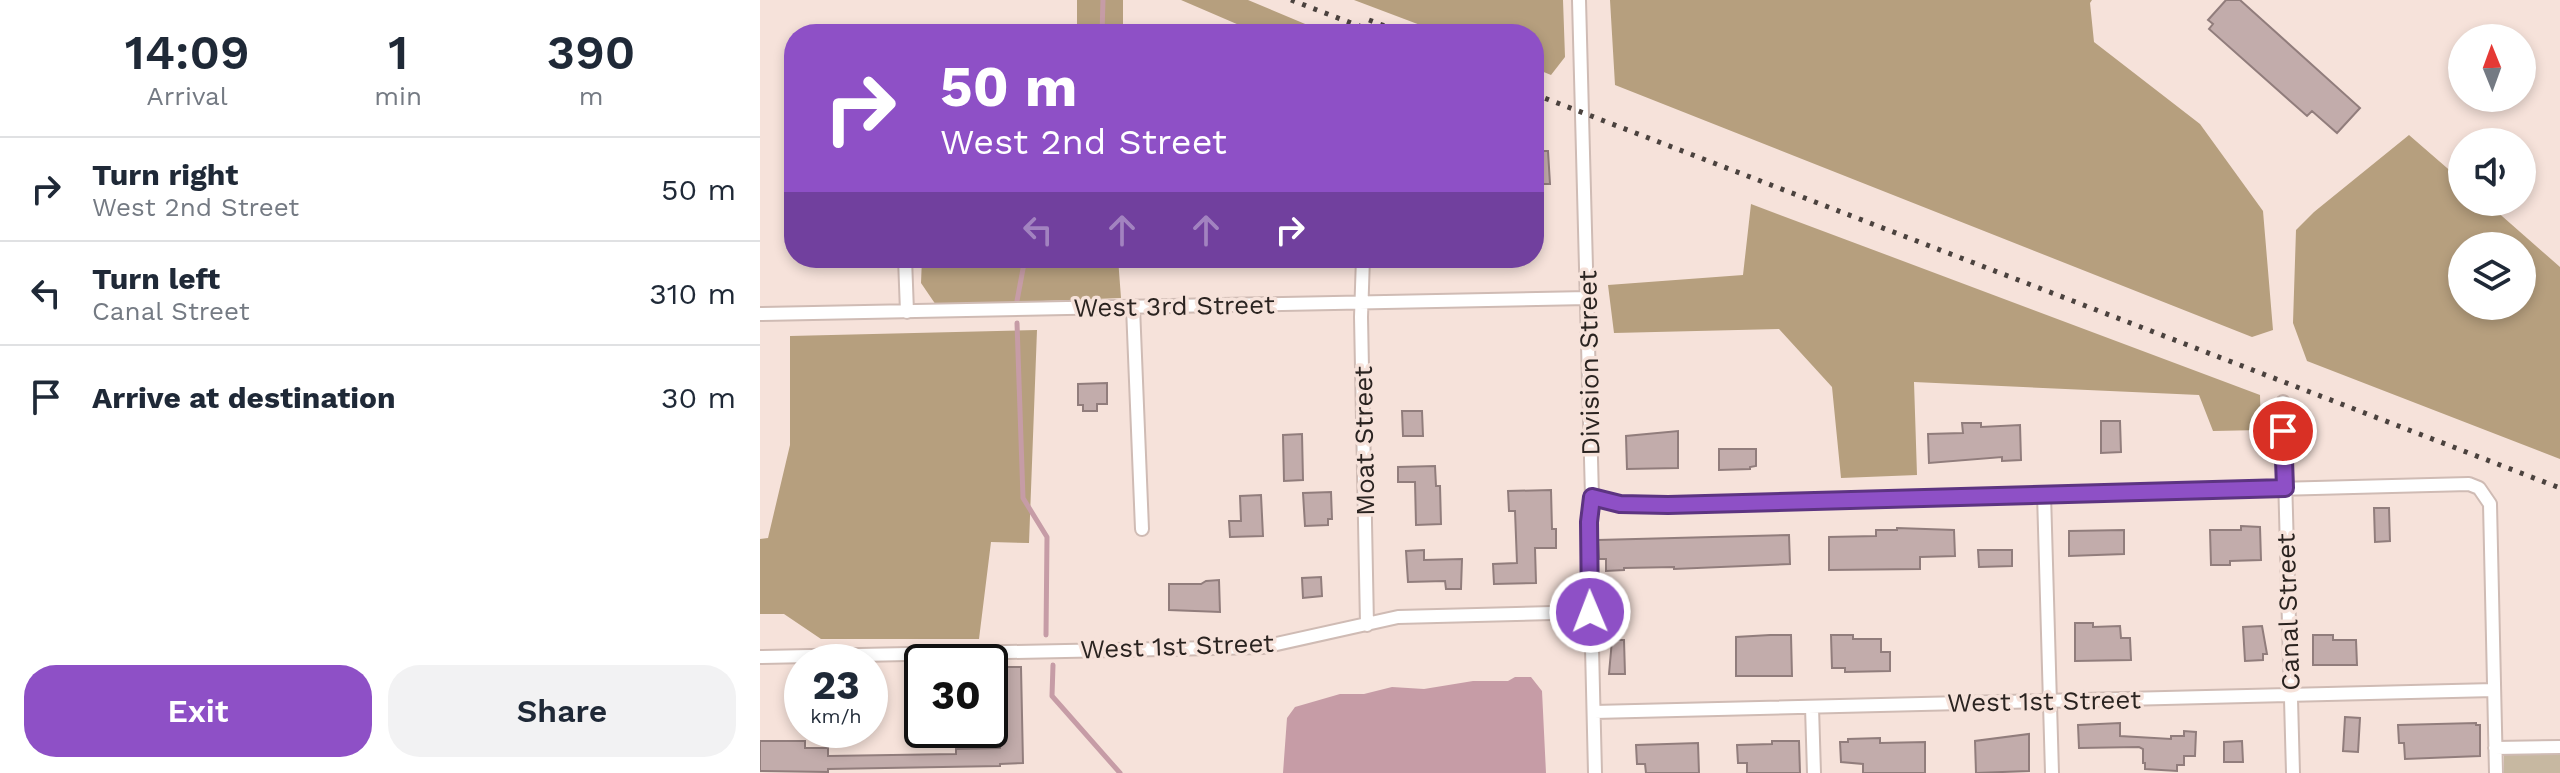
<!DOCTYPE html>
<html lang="en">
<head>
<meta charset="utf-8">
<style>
  body { margin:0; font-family:"Work Sans",sans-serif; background:#f2f2f3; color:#1f2937; height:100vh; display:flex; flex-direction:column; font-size:30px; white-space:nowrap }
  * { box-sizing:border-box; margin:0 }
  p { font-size:26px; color:#747a83 }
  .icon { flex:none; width:44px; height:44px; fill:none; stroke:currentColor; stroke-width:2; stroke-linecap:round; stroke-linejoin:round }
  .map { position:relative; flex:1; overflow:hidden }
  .panel { display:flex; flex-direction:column; background:#fff; width:760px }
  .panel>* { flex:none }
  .top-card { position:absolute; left:24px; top:24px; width:760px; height:244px; border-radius:32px; box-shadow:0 4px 12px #0003; background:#8e50c6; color:#fff; overflow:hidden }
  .needle { width:52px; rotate:359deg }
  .fabs { position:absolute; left:1688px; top:24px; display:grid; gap:16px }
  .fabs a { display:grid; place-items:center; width:88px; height:88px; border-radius:50%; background:#fff; box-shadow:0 4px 12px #0003; font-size:40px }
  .speed { position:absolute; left:24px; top:644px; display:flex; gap:16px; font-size:40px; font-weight:700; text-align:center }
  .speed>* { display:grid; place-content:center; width:104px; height:104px; border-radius:50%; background:#fff; box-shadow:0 4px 12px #0003; line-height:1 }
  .speed small { font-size:20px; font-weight:400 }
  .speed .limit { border:4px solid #111; border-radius:12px; background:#fff; color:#111 }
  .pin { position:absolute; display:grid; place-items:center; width:68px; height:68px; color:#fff; margin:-34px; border:4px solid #fff; border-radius:50%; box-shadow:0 2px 8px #0007 }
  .me { position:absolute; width:88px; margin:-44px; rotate:359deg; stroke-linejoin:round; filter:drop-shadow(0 0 6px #0008) }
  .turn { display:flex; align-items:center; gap:28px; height:168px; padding:0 24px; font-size:36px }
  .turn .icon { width:104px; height:104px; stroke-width:2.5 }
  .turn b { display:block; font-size:56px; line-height:68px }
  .lanes { display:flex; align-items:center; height:76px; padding:0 24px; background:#0003; justify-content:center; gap:40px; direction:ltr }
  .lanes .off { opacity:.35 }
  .eta { display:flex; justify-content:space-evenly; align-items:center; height:136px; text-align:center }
  .eta b { font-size:48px; font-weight:600; line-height:56px }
  .cta { display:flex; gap:16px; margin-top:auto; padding:16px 24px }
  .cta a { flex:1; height:92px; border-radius:32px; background:#8e50c6; color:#fff; font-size:32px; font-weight:600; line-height:92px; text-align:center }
  .cta a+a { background:#f2f2f3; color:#1f2937 }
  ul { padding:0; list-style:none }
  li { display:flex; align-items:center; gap:24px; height:104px; padding:0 24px; border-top:2px solid #e0e1e3 }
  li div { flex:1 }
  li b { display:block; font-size:30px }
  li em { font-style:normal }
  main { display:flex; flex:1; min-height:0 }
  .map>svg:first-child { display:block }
</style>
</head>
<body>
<main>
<section class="panel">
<div class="eta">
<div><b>14:09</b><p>Arrival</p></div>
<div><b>1</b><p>min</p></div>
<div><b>390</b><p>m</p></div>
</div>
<ul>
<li><svg class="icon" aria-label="right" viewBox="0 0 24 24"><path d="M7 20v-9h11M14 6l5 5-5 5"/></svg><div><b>Turn right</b><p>West 2nd Street</p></div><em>50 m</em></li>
<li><svg class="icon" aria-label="left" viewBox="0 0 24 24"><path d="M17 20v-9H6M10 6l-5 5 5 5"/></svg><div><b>Turn left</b><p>Canal Street</p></div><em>310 m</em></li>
<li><svg class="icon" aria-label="arrive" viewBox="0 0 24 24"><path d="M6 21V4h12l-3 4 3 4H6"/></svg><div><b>Arrive at destination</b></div><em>30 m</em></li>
</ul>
<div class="cta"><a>Exit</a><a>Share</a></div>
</section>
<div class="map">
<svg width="1800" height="773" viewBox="0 0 1800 773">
  <rect width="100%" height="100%" fill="#f6e2da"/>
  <path fill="#c7b8a1" d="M 1800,753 L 1800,773 L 1744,773 L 1744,754 Z"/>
  <path fill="#b69f7e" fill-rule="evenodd" d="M 317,0 L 363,0 L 363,34 L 317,34 Z
    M 421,0 L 488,0 L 569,34 L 500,34 Z
    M 594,0 L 803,0 L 805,57 L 791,75 L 774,68 L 774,34 L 684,34 Z
    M 850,0 L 1332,0 L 1330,3 L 1334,42 L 1440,124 L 1503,211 L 1513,330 L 1492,337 L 855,85 Z
    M 1649,135 L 1702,181 L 1702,202 L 1726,202 L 1800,267 L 1800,459 L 1547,361 L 1533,323 L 1536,230 L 1554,212 ZM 1762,246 L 1762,306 L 1702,306 L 1702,246 Z
    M 991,204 L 1500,395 L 1501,430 L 1453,431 L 1439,395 L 1154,382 L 1157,475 L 1081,478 L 1072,387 L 1019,329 L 854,333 L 848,285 L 983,275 Z
    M 162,258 L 358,258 L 361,298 L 176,305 L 161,283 Z
    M 277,330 L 269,543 L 231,542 L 219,639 L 61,639 L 24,614 L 0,614 L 0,539 L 8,538 L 30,445 L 30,336 Z"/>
  <path fill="#c69ca6" d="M 755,677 L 771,677 L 782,691 L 786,773 L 523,773 L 527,718 L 535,707 L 580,694 L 604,694 L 632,687 L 664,689 L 713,681 L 748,681 Z"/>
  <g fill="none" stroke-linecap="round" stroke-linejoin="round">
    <path stroke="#c69ca6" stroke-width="5" d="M 342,34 L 343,0
      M 257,301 L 265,258
      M 257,323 L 263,498 L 287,537 L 286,635
      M 293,665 L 292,696 L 360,773"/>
  </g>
  <path fill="#c2acab" stroke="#917d7c" stroke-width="2" d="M 1466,0 L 1480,0 L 1600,108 L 1577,133 L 1552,111 L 1547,116 L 1449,29 L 1453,24 L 1448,20 Z
    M 774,151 L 788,151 L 790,184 L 774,184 Z
    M 347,383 L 347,404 L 337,404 L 337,411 L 323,411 L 323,405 L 318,405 L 318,384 Z
    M 642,411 L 662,411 L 663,436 L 643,436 Z
    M 1341,421 L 1360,421 L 1361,452 L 1341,453 Z
    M 1202,423 L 1221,423 L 1221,427 L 1260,425 L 1261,460 L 1242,461 L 1242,457 L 1169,463 L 1168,434 L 1203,433 Z
    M 918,431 L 918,468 L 867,469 L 866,436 Z
    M 542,434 L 543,480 L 524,481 L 523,435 Z
    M 959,449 L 996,449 L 996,466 L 990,467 L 990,469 L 959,470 Z
    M 675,466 L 676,486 L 680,486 L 681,524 L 656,525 L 655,482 L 638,482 L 638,467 Z
    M 791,490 L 792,529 L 796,529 L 796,548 L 775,548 L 776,583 L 734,584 L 733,564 L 757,563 L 755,511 L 749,511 L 748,491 Z
    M 571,492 L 572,519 L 568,519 L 568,525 L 545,526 L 543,493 Z
    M 501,495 L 503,536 L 470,537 L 469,521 L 481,521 L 480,496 Z
    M 1614,508 L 1629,508 L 1630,541 L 1615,542 Z
    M 1481,526 L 1500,527 L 1501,560 L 1470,561 L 1470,565 L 1451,565 L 1450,530 L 1481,530 Z
    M 1137,528 L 1194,530 L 1195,556 L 1160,557 L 1160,569 L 1069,570 L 1069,537 L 1116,536 L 1116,530 L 1137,530 Z
    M 1364,530 L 1364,554 L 1309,556 L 1309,531 Z
    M 1029,535 L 1030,564 L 914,569 L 914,567 L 864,568 L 864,570 L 846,571 L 846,559 L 839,559 L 838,540 Z
    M 664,550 L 664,560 L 702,559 L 701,589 L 686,589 L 685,581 L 648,582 L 646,551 Z
    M 1218,550 L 1252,550 L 1252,566 L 1219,567 Z
    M 561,577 L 562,596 L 543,598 L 542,578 Z
    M 459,580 L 460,612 L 409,610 L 409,584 L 441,584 L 446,581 Z
    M 1315,623 L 1333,623 L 1333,627 L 1360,626 L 1361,638 L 1370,638 L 1371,660 L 1315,661 Z
    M 1502,626 L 1507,654 L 1503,654 L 1503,660 L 1485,661 L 1483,627 Z
    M 1010,635 L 1031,635 L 1032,676 L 976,676 L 976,637 Z
    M 1071,635 L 1093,635 L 1093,639 L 1121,639 L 1121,652 L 1130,652 L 1130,671 L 1085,672 L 1085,668 L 1072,668 Z
    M 1553,635 L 1573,635 L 1573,640 L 1596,640 L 1597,665 L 1553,665 Z
    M 852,640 L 864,640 L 865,674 L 849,674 Z
    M 230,667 L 261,667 L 263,763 L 240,764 L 240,766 L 68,769 L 68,772 L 0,771 L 0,741 L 45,741 L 45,748 L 68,748 L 68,756 L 196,754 L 196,749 L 240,748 L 239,710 L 230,710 Z
    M 1585,717 L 1600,718 L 1598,752 L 1583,751 Z
    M 1360,723 L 1360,736 L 1411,739 L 1411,736 L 1424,736 L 1424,731 L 1436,732 L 1435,756 L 1424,756 L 1424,765 L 1417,765 L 1417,771 L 1385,769 L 1385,763 L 1383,763 L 1383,749 L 1379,747 L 1319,748 L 1318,725 Z
    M 1716,723 L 1716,725 L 1720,725 L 1720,756 L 1645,759 L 1644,743 L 1639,743 L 1638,725 Z
    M 1269,734 L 1269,771 L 1216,773 L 1215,741 Z
    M 1120,738 L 1120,743 L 1165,742 L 1165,773 L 1103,773 L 1103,764 L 1081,762 L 1080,742 L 1088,742 L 1088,739 Z
    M 1012,741 L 1039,741 L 1040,773 L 987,773 L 987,763 L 978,763 L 977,745 L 1012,744 Z
    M 1482,741 L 1483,762 L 1464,762 L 1464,742 Z
    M 938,743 L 939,773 L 886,773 L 885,764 L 877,764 L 876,745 Z"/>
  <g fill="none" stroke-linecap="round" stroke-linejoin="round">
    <g stroke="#cfbbb4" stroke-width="16">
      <path id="street" d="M 819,0 L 832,497 L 829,522 L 835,773
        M 145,258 L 147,312
        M 603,258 L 601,317 L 607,625
        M 373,307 L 382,529
        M 0,314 L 828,298
        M 1523,402 L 1533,773
        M 1284,494 L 1292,773
        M 832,497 L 860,504 L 908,505 L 1709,484 L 1719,488 L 1730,504 L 1736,773
        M 0,657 L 503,647 L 638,617 L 830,612
        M 1052,707 L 1054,773
        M 834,712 L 1734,690
        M 1735,748 L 1800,747"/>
    </g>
    <use href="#street" stroke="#fff" stroke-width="12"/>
    <path stroke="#4b423e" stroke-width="5" stroke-dasharray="4 8" stroke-linecap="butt" d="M 531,0 L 620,34
      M 609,20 L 646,34
      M 774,94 L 1800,488"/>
  </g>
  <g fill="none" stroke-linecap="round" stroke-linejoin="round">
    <g stroke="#5c3481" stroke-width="20">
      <path id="route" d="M 830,612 L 829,522 L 832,497 L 860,504 L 908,505 L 1525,488 L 1523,431"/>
    </g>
    <use href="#route" stroke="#8e50c6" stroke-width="14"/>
  </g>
  <g text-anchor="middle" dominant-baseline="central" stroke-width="7" stroke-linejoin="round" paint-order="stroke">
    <g font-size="26" fill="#2a2320" stroke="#f6e2da">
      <text transform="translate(414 306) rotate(-1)">West 3rd Street</text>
      <text transform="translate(829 363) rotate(-91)">Division Street</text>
      <text transform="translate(604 441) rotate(-91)">Moat Street</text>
      <text transform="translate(1528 612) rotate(-92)">Canal Street</text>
      <text transform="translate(417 646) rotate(-2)">West 1st Street</text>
      <text transform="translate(1284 701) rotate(-1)">West 1st Street</text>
    </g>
  </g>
</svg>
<div class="fabs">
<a><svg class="needle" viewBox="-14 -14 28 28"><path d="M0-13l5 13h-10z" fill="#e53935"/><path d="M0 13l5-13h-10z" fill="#747a83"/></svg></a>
<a><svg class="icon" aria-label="sound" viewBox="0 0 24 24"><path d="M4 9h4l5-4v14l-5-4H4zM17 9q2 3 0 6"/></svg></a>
<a><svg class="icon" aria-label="layers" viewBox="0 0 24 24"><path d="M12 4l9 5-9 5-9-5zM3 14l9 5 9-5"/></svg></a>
</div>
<div class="speed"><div>23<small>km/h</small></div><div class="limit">30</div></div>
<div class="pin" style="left:1523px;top:431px;background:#d93025"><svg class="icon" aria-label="arrive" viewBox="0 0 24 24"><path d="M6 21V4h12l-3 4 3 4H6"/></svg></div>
<svg class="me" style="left:830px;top:612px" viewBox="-20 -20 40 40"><circle r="17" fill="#8e50c6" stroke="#fff" stroke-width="3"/><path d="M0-11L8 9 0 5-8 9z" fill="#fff"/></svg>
<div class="top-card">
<div class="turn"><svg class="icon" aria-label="right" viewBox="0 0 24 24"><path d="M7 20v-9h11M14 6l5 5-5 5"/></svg><div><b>50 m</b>West 2nd Street</div></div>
<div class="lanes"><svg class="icon off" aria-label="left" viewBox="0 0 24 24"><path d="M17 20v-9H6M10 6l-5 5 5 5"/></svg><svg class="icon off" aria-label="ahead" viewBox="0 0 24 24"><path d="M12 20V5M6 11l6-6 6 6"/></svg><svg class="icon off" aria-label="ahead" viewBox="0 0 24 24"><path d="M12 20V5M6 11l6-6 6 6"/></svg><svg class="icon" aria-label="right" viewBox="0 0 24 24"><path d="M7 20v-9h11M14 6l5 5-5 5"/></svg></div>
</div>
</div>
</main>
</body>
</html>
